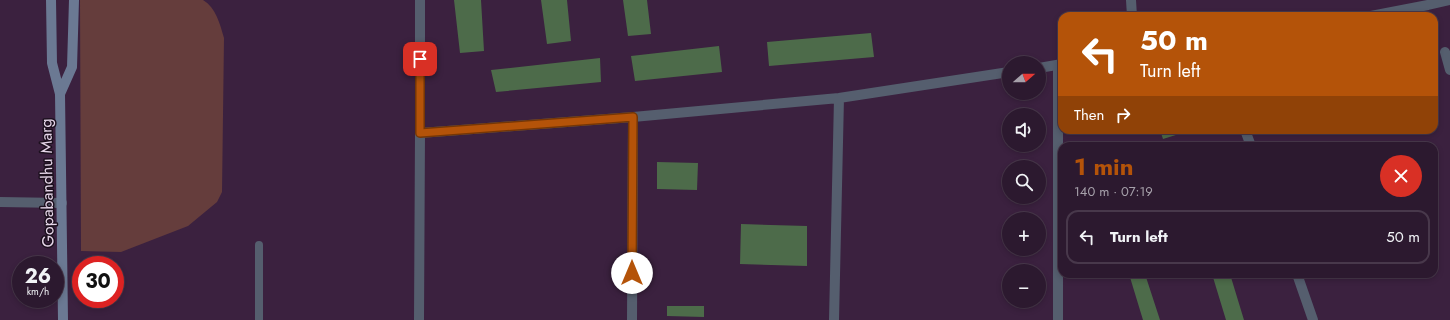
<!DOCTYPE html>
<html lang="en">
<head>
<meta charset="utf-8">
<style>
  body { margin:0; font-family:Jost,sans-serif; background:#342237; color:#f1f3f6; height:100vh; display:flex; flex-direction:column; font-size:15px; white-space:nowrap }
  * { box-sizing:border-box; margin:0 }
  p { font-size:13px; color:#a6a0aa }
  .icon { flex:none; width:22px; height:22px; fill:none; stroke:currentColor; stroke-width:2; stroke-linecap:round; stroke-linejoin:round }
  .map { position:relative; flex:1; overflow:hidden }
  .drawer { position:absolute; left:1058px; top:142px; width:380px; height:136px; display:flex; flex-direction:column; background:#2c192f; border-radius:12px; box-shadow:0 2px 6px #0003,0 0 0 1px #48384b }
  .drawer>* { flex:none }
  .hud { position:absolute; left:1058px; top:12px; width:380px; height:122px; border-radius:12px; box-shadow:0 2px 6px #0003,0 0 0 1px #48384b; background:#b45309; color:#fff; overflow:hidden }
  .needle { width:26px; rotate:70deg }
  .buttons { position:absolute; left:1002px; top:56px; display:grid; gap:8px }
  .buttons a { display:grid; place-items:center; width:44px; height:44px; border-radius:50%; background:#2c192f; box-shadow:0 2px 6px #0003,0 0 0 1px #48384b; font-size:20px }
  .speed { position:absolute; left:12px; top:256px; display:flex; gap:8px; font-size:20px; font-weight:700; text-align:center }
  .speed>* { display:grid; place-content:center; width:52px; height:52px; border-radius:50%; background:#2c192f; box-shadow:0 2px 6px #0003,0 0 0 1px #48384b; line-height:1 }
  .speed small { font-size:10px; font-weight:400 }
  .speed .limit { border:6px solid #d22; background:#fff; color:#111 }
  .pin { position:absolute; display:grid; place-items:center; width:34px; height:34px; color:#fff; margin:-17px; border-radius:8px; box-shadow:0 2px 6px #0006 }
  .me { position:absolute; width:44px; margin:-22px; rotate:0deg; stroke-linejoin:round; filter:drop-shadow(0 0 3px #0008) }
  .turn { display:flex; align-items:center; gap:14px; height:84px; padding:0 16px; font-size:18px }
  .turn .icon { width:52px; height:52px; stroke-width:2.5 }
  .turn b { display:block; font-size:28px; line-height:34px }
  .then { display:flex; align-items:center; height:38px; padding:0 16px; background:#0003; gap:8px; font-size:15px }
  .round { display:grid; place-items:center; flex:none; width:42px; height:42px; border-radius:21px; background:#342237 }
  .headline { display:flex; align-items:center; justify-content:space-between; height:68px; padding:0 16px }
  h1 { font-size:24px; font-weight:700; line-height:30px; color:#b45309 }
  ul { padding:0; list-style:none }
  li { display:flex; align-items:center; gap:12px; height:54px; margin:0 8px 6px; padding:0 8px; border:2px solid #48384b; border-radius:12px }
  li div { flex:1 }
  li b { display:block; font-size:15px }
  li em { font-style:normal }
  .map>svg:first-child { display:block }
</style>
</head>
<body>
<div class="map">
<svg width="1450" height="320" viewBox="0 0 1450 320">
  <rect width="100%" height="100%" fill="#3b213f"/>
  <path fill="#653d3c" d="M 80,0 L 203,0 C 216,8 220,24 224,38 L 222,192 L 217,202 L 188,226 L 121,252 L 81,251 Z"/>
  <path fill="#4d6b4a" d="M 454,0 L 481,0 L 484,51 L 460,53 Z
    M 541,0 L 567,0 L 571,41 L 547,44 Z
    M 623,0 L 647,0 L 651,34 L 628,36 Z
    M 871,33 L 874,57 L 769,66 L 767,42 Z
    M 719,46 L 722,72 L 635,81 L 631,56 Z
    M 600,58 L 601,82 L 496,92 L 491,70 Z
    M 1160,130 L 1192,130 L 1163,139 Z
    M 657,162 L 698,163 L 697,190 L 657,189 Z
    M 741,224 L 807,226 L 807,266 L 740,264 Z
    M 1129,274 L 1145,274 L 1160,320 L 1143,320 Z
    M 1212,274 L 1230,274 L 1244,320 L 1226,320 Z
    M 667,306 L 704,306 L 704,317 L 667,316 Z"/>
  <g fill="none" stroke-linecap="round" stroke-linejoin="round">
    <path stroke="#555e6e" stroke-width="8" d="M 259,245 L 259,320"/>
    <path stroke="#555e6e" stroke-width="10" d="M 1131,0 L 1132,16
      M 1371,16 L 1428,5 L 1449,0
      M 1445,52 L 1450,70
      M 1039,68 L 1062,64
      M 1245,130 L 1251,146
      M 420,133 L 633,117 L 839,98 L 1009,72
      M 0,202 L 62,203
      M 1297,274 L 1313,320
      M 419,320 L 420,133 L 420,0
      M 632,320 L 633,117
      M 834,320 L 839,98
      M 1058,320 L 1058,65"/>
    <path stroke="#6b7993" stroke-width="10" d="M 51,0 L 52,63 L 60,94 L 63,320
      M 60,94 L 72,67 L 74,0"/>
  </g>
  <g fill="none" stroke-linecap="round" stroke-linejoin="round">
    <g stroke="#753606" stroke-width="10">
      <path id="route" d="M 420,59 L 420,133 L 633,117 L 632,273"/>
    </g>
    <use href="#route" stroke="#b45309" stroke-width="7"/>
  </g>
  <g text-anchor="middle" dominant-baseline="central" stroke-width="3" stroke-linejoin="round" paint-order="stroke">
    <g font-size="16" fill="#e6d6e9" stroke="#1c101e">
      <text transform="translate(47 183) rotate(-91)">Gopabandhu Marg</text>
    </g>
  </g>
</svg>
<div class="buttons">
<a><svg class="needle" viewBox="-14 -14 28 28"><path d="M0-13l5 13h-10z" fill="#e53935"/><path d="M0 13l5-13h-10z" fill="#a6a0aa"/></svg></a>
<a><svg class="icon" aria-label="sound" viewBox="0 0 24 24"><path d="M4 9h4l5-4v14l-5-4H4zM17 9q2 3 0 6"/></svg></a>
<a><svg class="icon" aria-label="search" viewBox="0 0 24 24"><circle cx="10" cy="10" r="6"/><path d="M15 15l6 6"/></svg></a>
<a>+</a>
<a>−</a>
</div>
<div class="speed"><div>26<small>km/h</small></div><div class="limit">30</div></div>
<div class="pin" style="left:420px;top:59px;background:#d93025"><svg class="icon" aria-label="arrive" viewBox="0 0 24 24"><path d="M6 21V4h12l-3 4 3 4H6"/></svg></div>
<svg class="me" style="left:632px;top:273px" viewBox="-20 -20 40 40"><circle r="19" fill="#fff"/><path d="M0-13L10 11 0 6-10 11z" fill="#b45309"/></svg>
<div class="hud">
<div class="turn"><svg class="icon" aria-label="left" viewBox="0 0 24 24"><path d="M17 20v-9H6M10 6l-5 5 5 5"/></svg><div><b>50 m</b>Turn left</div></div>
<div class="then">Then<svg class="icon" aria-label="right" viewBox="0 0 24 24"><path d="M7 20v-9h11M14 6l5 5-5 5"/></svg></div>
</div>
<section class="drawer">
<div class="headline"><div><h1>1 min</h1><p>140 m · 07:19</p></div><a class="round" style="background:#d93025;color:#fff"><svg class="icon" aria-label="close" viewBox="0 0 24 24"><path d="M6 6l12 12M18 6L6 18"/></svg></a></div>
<ul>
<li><svg class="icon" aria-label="left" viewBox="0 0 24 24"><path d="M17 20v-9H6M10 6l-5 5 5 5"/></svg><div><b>Turn left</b></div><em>50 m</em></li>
</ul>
</section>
</div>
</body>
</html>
